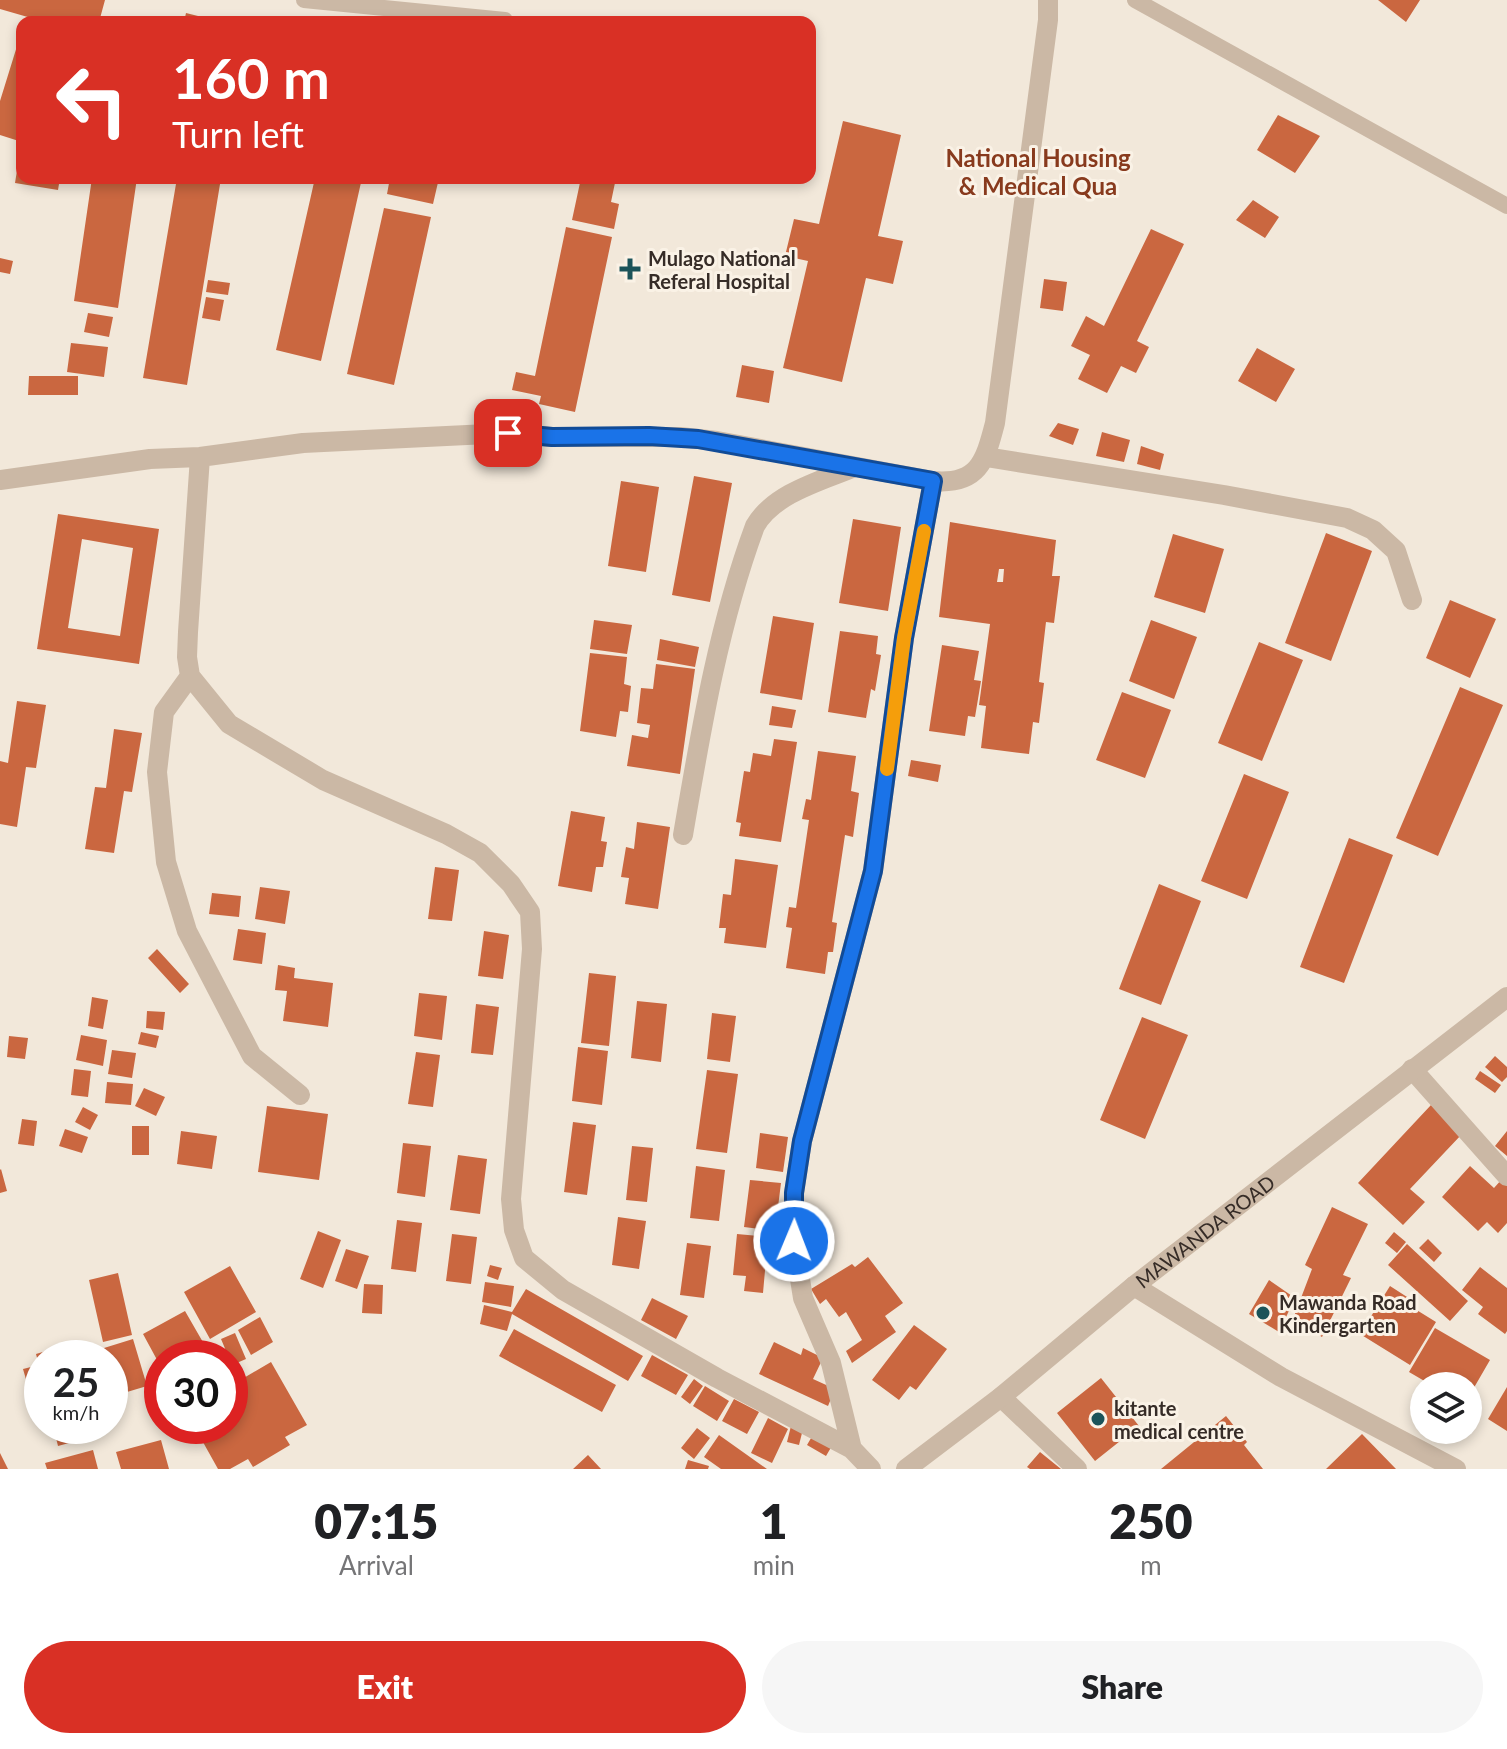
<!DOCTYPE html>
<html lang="en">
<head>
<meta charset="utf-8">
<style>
  body { margin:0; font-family:Lato,sans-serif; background:#f6f6f6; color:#202124; height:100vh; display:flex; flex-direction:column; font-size:30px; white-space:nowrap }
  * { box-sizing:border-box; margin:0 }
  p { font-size:26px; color:#757577 }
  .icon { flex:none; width:44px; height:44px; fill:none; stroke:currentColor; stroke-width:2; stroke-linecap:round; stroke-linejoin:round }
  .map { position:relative; height:1469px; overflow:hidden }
  .details { display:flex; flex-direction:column; background:#fff; flex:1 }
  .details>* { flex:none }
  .top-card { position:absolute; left:16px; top:16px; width:800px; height:168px; border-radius:16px; box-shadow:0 4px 12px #0003; background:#d93025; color:#fff; overflow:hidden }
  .fabs { position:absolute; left:1410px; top:1372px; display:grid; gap:16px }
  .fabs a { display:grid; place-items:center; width:72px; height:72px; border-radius:50%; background:#fff; box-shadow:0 4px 12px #0003; font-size:40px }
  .speed { position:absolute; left:24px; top:1340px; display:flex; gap:16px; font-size:40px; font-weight:700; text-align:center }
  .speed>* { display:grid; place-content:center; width:104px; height:104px; border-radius:50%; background:#fff; box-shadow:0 4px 12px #0003; line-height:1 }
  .speed small { font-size:20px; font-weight:400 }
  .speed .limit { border:12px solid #d22; background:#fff; color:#111 }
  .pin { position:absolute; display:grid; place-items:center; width:68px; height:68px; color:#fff; margin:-34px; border-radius:16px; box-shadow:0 4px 12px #0006 }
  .me { position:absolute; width:88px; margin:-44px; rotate:1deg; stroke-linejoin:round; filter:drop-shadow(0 0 6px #0008) }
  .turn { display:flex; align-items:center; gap:28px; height:168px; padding:0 24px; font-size:36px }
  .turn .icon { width:104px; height:104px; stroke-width:2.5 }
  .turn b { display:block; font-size:56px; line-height:68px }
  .eta { display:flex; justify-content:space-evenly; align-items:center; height:136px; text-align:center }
  .eta b { font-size:48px; font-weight:800; line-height:56px }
  .button { display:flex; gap:16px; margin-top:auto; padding:16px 24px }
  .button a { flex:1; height:92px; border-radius:48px; background:#d93025; color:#fff; font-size:32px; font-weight:800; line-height:92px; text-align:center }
  .button a+a { background:#f6f6f6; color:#202124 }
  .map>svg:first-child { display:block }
</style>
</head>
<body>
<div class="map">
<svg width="1507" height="1469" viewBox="0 0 1507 1469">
  <rect width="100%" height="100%" fill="#f2e8da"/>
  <path fill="#ca6740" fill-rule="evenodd" d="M 0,0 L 105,0 L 99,22 L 45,22 L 0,9 Z
    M 1378,0 L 1420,0 L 1406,22 Z
    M 186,13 L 218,21 L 218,22 L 184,22 Z
    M 22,30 L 22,142 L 0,135 L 0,101 Z
    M 1278,115 L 1320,136 L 1295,173 L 1257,150 Z
    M 843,121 L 901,135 L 878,236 L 903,241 L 893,284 L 866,278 L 842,382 L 783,368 L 808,261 L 785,256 L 794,219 L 819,224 Z
    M 19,158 L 22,158 L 22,178 L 60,178 L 58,190 L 15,183 Z
    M 92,178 L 137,178 L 118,308 L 74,301 Z
    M 177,178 L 221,178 L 187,385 L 143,378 Z
    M 315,178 L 362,178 L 321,361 L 276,350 Z
    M 390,178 L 439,178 L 433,204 L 387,194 Z
    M 581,178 L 616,178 L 611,202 L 619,204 L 614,229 L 572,220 Z
    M 1253,200 L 1279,217 L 1265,238 L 1236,220 Z
    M 384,208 L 431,217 L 394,385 L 347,374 Z
    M 566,227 L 612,237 L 575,412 L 539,404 L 541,396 L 512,390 L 516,372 L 535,376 Z
    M 1151,229 L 1184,244 L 1137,341 L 1149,347 L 1136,373 L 1121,366 L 1107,393 L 1078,379 L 1090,355 L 1071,346 L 1086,316 L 1104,326 Z
    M 0,258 L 13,261 L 10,274 L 0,272 Z
    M 1044,279 L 1067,282 L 1063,311 L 1040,308 Z
    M 208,280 L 230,283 L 228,295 L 206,292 Z
    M 206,297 L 224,300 L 220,321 L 202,318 Z
    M 88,313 L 113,317 L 109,337 L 84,332 Z
    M 71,343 L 108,347 L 104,377 L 67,372 Z
    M 1257,348 L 1295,369 L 1276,402 L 1238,381 Z
    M 742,365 L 774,371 L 769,403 L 736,397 Z
    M 29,376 L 78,376 L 78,395 L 28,395 Z
    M 1058,423 L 1079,429 L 1073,445 L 1049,436 Z
    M 1102,432 L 1130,440 L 1124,462 L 1096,456 Z
    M 1141,446 L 1164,454 L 1160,470 L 1137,464 Z
    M 694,476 L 732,483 L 710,602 L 672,595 Z
    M 621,481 L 659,487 L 646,572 L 608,566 Z
    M 58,514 L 159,529 L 139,664 L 37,649 ZM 82,539 L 133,548 L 120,636 L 68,628 Z
    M 853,519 L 901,527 L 888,611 L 839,603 Z
    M 950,522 L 1056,540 L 1052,576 L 1060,576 L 1054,623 L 1046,622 L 1039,682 L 1044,683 L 1039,723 L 1033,722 L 1029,754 L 981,748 L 986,706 L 979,705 L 990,624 L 939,617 ZM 999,569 L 1004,569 L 1003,582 L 997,582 Z
    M 1326,533 L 1372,551 L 1331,661 L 1285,643 Z
    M 1173,534 L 1224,549 L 1205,613 L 1154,597 Z
    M 1450,600 L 1496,619 L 1470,678 L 1426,658 Z
    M 773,616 L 814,623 L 802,700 L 760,693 Z
    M 594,620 L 632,625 L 627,654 L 590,649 Z
    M 1151,620 L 1197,637 L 1174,699 L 1129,681 Z
    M 840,631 L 878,636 L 876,654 L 881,655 L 875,691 L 871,689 L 866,718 L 828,712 Z
    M 660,639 L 699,647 L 695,667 L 657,660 Z
    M 1259,642 L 1303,660 L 1262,761 L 1218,743 Z
    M 942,645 L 979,651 L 974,680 L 981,681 L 975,717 L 968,716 L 965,736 L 929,731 Z
    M 590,653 L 627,657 L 624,684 L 631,686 L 628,712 L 620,711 L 616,737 L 580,731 Z
    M 656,664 L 695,669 L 680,774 L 627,766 L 632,735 L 648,738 L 650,725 L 637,723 L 641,688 L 653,689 Z
    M 1460,687 L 1503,705 L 1438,856 L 1396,838 Z
    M 1122,692 L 1171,710 L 1145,778 L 1096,760 Z
    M 17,701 L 46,705 L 36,768 L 26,767 L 17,827 L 0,824 L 0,761 L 8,763 Z
    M 772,706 L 796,710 L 792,728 L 769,725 Z
    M 114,729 L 142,733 L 132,792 L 124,791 L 114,853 L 85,849 L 95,787 L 106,788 Z
    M 774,739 L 797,742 L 781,842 L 739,836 L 741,823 L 736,822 L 744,771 L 750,772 L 753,753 L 771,756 Z
    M 818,751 L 856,756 L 851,791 L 859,793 L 853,837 L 845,835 L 832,922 L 837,923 L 833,952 L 828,952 L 825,974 L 786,968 L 792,928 L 786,927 L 789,907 L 796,908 L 809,820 L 802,819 L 806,799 L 811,800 Z
    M 911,760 L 941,765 L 938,782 L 908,776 Z
    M 1244,774 L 1289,792 L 1247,899 L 1201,881 Z
    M 571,811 L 605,817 L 601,841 L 607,842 L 603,867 L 596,867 L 592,892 L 558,886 Z
    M 637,822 L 670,827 L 658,909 L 625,904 L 629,878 L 621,877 L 626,847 L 634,849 Z
    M 1349,838 L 1393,855 L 1344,983 L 1300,967 Z
    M 735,859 L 778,865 L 766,948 L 724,943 L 726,928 L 719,928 L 723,894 L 731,895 Z
    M 435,867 L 459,870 L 452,921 L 428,919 Z
    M 1159,884 L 1201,901 L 1161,1005 L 1119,989 Z
    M 260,887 L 290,891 L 285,924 L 255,919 Z
    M 212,893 L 241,896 L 239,917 L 209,914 Z
    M 238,929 L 266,933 L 262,964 L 233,960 Z
    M 484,931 L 509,935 L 503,979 L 478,976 Z
    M 157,949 L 189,984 L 180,993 L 148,958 Z
    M 278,965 L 295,968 L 294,978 L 333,983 L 328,1027 L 283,1021 L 287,991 L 275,990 Z
    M 589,973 L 616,976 L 609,1046 L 581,1043 Z
    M 419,993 L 447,996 L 442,1040 L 414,1036 Z
    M 92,997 L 108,1000 L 103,1029 L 88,1026 Z
    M 637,1001 L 667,1004 L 661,1062 L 631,1058 Z
    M 476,1004 L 499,1007 L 493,1055 L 471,1053 Z
    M 147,1011 L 165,1012 L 163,1030 L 146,1028 Z
    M 712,1013 L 736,1016 L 730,1062 L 707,1059 Z
    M 1142,1017 L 1188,1035 L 1145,1139 L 1100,1120 Z
    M 141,1032 L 159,1036 L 156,1048 L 138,1044 Z
    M 81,1035 L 107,1040 L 103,1066 L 76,1060 Z
    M 9,1036 L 28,1038 L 25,1059 L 7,1057 Z
    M 578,1047 L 608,1051 L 602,1105 L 572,1101 Z
    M 112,1050 L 136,1053 L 132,1078 L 108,1074 Z
    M 416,1052 L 440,1055 L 433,1107 L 408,1104 Z
    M 1495,1056 L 1507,1067 L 1507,1077 L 1502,1082 L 1485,1067 Z
    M 74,1069 L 91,1071 L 88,1097 L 71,1095 Z
    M 707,1070 L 738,1074 L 727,1153 L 696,1149 Z
    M 1480,1071 L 1501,1085 L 1495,1093 L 1475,1079 Z
    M 107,1082 L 133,1084 L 131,1105 L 105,1103 Z
    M 144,1088 L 165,1097 L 156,1116 L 135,1106 Z
    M 1431,1105 L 1462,1134 L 1410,1189 L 1425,1202 L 1403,1225 L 1358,1183 Z
    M 267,1106 L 328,1114 L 319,1180 L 258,1172 Z
    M 83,1107 L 98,1115 L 90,1130 L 75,1122 Z
    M 22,1119 L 37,1121 L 34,1146 L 18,1144 Z
    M 573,1122 L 596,1125 L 587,1195 L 564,1192 Z
    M 132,1126 L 149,1126 L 149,1155 L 132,1155 Z
    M 65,1129 L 88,1137 L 82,1153 L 59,1146 Z
    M 181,1131 L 217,1136 L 212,1169 L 177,1164 Z
    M 1507,1131 L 1507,1156 L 1495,1146 Z
    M 760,1133 L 788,1137 L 783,1172 L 756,1168 Z
    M 403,1143 L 431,1146 L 425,1197 L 397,1193 Z
    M 632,1146 L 653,1148 L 647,1202 L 626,1200 Z
    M 458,1155 L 487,1159 L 480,1214 L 450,1210 Z
    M 696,1166 L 725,1170 L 719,1221 L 690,1218 Z
    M 1470,1166 L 1494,1188 L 1502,1179 L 1507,1183 L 1507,1223 L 1498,1233 L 1487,1222 L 1478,1231 L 1442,1197 Z
    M 1,1169 L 7,1191 L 0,1193 L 0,1170 Z
    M 750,1180 L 781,1183 L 775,1231 L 744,1227 Z
    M 1332,1207 L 1368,1224 L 1343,1275 L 1351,1278 L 1322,1337 L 1293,1319 L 1312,1269 L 1305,1265 Z
    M 618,1217 L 646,1221 L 639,1269 L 612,1265 Z
    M 397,1220 L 422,1223 L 416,1272 L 391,1269 Z
    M 318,1231 L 341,1240 L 323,1288 L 300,1279 Z
    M 1394,1232 L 1406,1242 L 1397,1253 L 1385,1243 Z
    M 452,1234 L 477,1237 L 471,1284 L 446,1281 Z
    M 737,1234 L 768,1237 L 763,1293 L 744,1291 L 746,1276 L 733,1275 Z
    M 1428,1239 L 1442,1253 L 1434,1262 L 1419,1248 Z
    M 687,1243 L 711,1246 L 704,1298 L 680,1295 Z
    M 1407,1244 L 1468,1301 L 1450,1321 L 1388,1265 Z
    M 346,1249 L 369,1256 L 357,1289 L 335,1281 Z
    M 868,1257 L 903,1303 L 885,1316 L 896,1332 L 852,1363 L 846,1351 L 862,1340 L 846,1312 L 839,1317 L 826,1299 L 820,1304 L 811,1289 L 852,1264 L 855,1267 Z
    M 490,1265 L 502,1268 L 498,1280 L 487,1276 Z
    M 230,1266 L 256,1312 L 210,1339 L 184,1292 Z
    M 1480,1267 L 1507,1288 L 1507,1331 L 1505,1334 L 1478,1314 L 1483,1307 L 1462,1290 Z
    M 118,1273 L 132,1335 L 103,1342 L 89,1280 Z
    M 1269,1280 L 1295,1298 L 1279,1332 L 1249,1314 Z
    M 485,1282 L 514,1286 L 511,1307 L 482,1302 Z
    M 364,1284 L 383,1285 L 382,1314 L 362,1313 Z
    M 1390,1286 L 1418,1304 L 1415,1309 L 1436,1322 L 1410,1365 L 1360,1334 Z
    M 526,1289 L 643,1356 L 628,1381 L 512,1314 L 507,1331 L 480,1324 L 484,1305 L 512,1312 Z
    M 652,1298 L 688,1316 L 676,1339 L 641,1320 Z
    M 185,1311 L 204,1344 L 179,1358 L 162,1358 L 162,1369 L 143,1334 Z
    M 260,1317 L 273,1342 L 251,1355 L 238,1330 Z
    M 914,1325 L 947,1349 L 916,1390 L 910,1386 L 899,1400 L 872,1380 Z
    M 1435,1328 L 1490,1360 L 1468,1398 L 1468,1386 L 1433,1386 L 1409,1372 Z
    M 514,1329 L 616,1385 L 602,1412 L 499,1356 Z
    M 235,1333 L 246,1359 L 232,1365 L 221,1339 Z
    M 133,1339 L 147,1386 L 117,1395 L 110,1370 L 110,1358 L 107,1358 L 104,1348 Z
    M 774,1342 L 801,1355 L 803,1348 L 823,1358 L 813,1379 L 835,1389 L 828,1406 L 759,1374 Z
    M 63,1346 L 66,1358 L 42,1358 L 42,1405 L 34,1407 L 23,1369 L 39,1365 L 36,1354 Z
    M 91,1351 L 93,1358 L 68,1358 L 68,1357 Z
    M 652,1355 L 688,1375 L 676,1395 L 641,1376 Z
    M 271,1362 L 307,1425 L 285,1437 L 290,1445 L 253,1467 L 248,1459 L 230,1469 L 218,1469 L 194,1426 L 230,1426 L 230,1386 Z
    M 1101,1378 L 1139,1426 L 1095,1461 L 1057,1413 Z
    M 694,1379 L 703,1386 L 690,1404 L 681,1397 Z
    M 705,1386 L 729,1401 L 717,1421 L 693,1406 Z
    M 1507,1387 L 1507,1431 L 1488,1419 Z
    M 734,1399 L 759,1412 L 747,1434 L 722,1421 Z
    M 1226,1416 L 1247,1442 L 1244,1445 L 1263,1469 L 1161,1469 Z
    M 768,1418 L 788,1429 L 772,1463 L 751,1453 Z
    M 53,1426 L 100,1426 L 102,1434 L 58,1446 Z
    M 791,1426 L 803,1429 L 799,1445 L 787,1442 Z
    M 697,1428 L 710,1438 L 694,1459 L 681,1448 Z
    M 814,1433 L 833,1444 L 826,1456 L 807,1445 Z
    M 1362,1434 L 1396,1469 L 1326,1469 Z
    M 719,1435 L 767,1469 L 721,1469 L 704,1457 Z
    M 161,1440 L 169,1469 L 121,1469 L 116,1452 Z
    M 93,1450 L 98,1469 L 47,1469 L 45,1463 Z
    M 1040,1452 L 1061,1469 L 1030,1469 L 1027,1467 Z
    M 0,1453 L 8,1469 L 0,1469 Z
    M 588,1455 L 601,1469 L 573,1469 Z
    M 688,1460 L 709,1466 L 708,1469 L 685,1469 Z"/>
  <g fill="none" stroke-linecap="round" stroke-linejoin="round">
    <path stroke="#cbb8a5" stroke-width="16" d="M 304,0 L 505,20
      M 1135,0 L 1507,206"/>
    <path stroke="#cbb8a5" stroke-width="20" d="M 200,457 L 188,632 L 187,657 L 190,676 L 229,724 L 323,780 L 446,834 L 480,853 L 511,884 L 530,912 L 532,949 L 511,1199 L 514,1230 L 524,1258 L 563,1290 L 717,1378 L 852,1449
      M 986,457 L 1224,495 L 1347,518 L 1373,530 L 1396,551 L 1412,600
      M 0,480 L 150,459 L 200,457 L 303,443 L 508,433 L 552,437 L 680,437 L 717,441 L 933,481 C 978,485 985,462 995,423 L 1048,20 L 1048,0
      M 190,676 L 164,712 L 157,772 L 166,862 L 187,931 L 252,1056 L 300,1095
      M 683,835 C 701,730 718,626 755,526 C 773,494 820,481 852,468
      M 1412,1069 L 1507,1176
      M 1134,1286 L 1281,1377 L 1456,1469
      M 1001,1397 L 1077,1469
      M 871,1469 L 852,1449 L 831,1363 L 803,1298 L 794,1241 L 794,1193 L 802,1141 L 873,871 L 904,638 L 933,481"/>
    <path stroke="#cbb8a5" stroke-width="20" id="s1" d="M 906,1469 L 1001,1397 L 1134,1286 L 1507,997"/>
  </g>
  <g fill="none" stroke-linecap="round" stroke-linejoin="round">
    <g stroke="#114b97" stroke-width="20">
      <path id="route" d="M 508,433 L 552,437 L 649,436 L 698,439 L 933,481 L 904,638 L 873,871 L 802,1141 L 794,1193 L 794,1241"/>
    </g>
    <use href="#route" stroke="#1a73e8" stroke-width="14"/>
    <path stroke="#f59e0b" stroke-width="14" d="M 887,769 L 904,638 L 924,531"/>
  </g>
  <g fill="#1b5359" stroke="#faf2e6" stroke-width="3">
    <path d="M626 257h8v8h8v8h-8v8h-8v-8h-8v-8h8z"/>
    <circle cx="1263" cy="1313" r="8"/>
    <circle cx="1098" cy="1419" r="8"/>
  </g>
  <g text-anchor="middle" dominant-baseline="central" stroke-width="6" stroke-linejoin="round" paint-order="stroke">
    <g font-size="20" font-weight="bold" fill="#362c27" stroke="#faf2e6" text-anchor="start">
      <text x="648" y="258">Mulago National<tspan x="648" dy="23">Referal Hospital</tspan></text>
      <text x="1279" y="1302">Mawanda Road<tspan x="1279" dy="23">Kindergarten</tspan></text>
      <text x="1114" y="1408">kitante<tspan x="1114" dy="23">medical centre</tspan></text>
    </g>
    <g font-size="20" fill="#362c27" stroke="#faf2e6">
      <text stroke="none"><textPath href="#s1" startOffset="382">MAWANDA ROAD</textPath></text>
    </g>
    <g font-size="24" font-weight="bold" fill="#883a1d" stroke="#faf2e6">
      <text x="1038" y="157">National Housing<tspan x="1038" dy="28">&amp; Medical Qua</tspan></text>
    </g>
  </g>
</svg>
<div class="fabs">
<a><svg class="icon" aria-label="layers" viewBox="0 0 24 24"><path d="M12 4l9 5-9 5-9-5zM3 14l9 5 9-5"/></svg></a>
</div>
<div class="speed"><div>25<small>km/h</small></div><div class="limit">30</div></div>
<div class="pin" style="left:508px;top:433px;background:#d93025"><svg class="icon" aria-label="arrive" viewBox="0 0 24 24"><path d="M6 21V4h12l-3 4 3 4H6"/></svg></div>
<svg class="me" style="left:794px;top:1241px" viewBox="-20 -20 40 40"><circle r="17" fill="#1a73e8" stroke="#fff" stroke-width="3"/><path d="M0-11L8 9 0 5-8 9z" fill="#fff"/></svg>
<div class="top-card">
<div class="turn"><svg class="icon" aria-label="left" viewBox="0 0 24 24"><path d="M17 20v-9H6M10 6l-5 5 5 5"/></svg><div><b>160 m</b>Turn left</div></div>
</div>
</div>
<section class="details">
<div class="eta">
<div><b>07:15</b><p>Arrival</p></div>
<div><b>1</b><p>min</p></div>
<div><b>250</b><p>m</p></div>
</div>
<div class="button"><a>Exit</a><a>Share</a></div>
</section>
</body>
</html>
